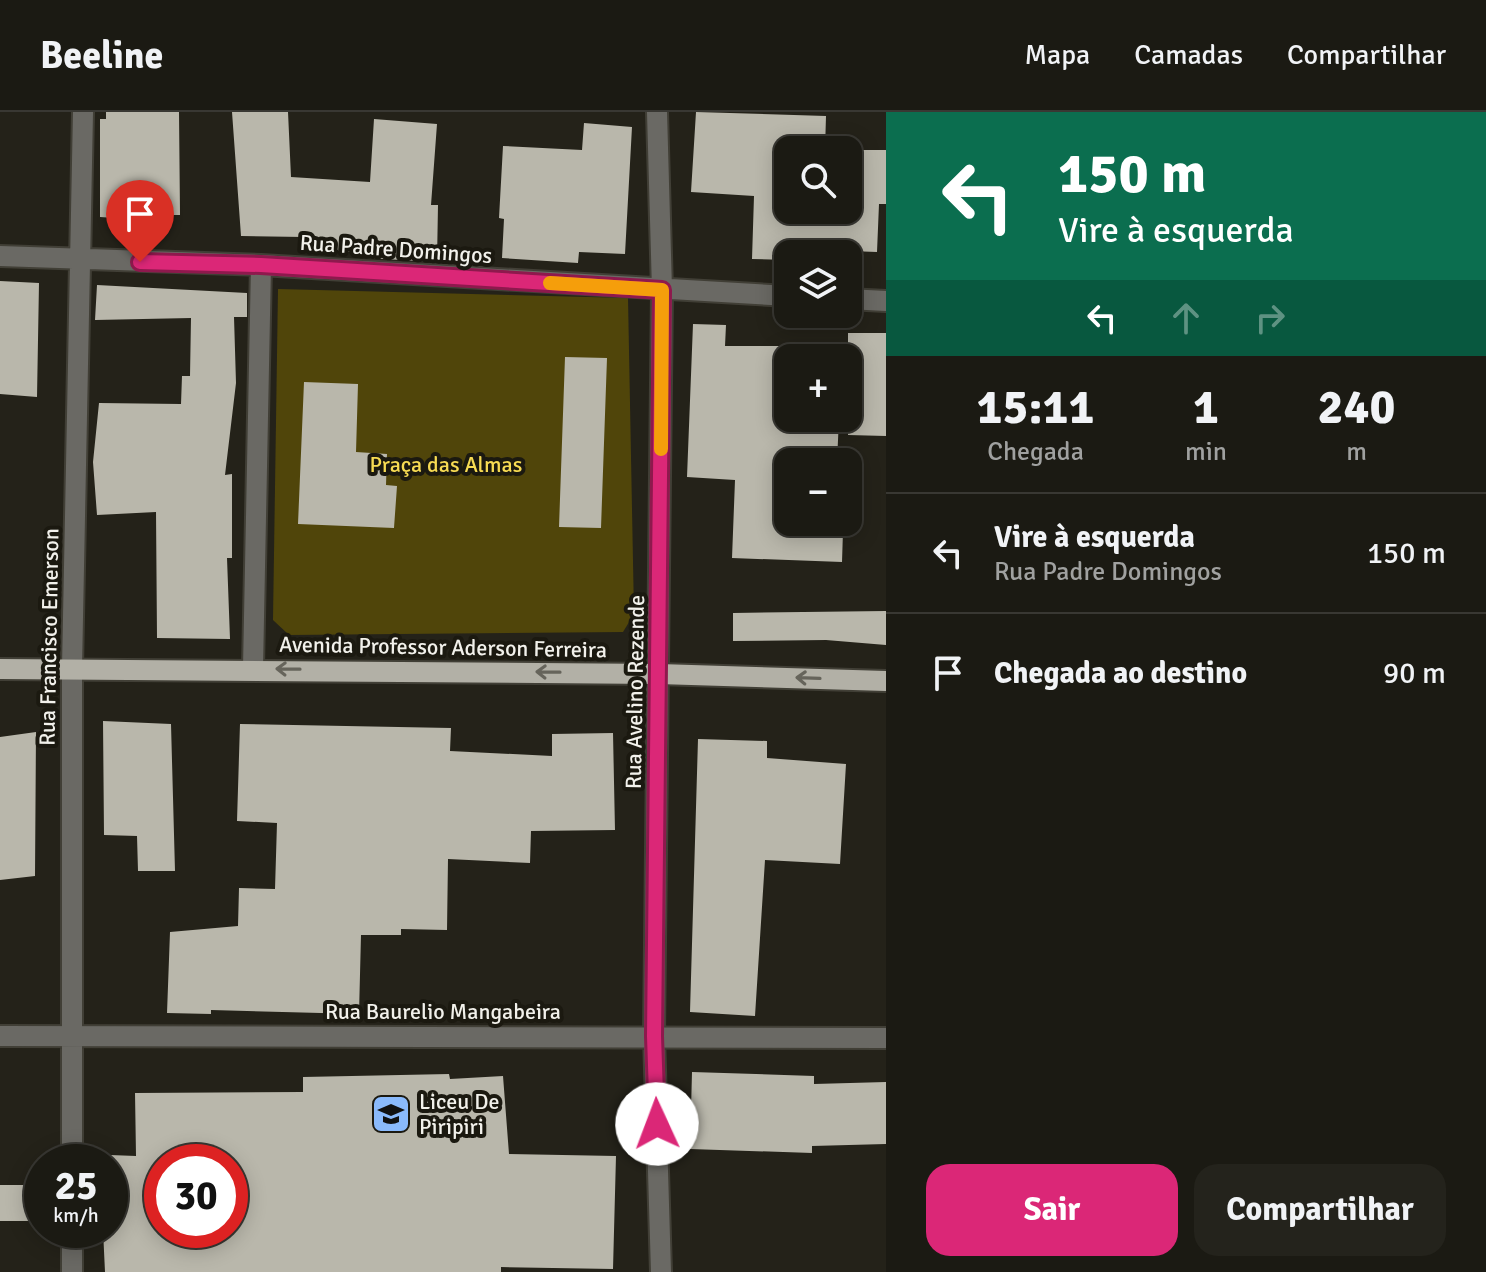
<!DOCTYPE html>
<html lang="pt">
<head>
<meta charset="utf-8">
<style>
  body { margin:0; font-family:Signika,sans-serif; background:#24231c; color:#f1f3f6; height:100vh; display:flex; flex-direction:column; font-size:30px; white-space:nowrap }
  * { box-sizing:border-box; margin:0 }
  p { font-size:26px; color:#a0a1a0 }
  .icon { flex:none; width:44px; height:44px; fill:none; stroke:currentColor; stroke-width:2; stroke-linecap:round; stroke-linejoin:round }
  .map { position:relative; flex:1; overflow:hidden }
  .sheet { display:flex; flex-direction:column; background:#1b1a13; width:600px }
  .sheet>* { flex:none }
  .top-card { background:#0b6e4f; color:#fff; overflow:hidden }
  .fabs { position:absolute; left:774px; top:24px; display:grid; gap:16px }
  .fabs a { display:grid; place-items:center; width:88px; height:88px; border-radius:16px; background:#1b1a13; box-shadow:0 4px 20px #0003,0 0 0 2px #393833; font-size:40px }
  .speed { position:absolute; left:24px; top:1032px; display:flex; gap:16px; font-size:40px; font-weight:700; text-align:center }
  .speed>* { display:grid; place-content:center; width:104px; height:104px; border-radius:50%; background:#1b1a13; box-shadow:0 4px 20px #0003,0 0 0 2px #393833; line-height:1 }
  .speed small { font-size:20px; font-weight:400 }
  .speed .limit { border:12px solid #d22; background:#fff; color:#111 }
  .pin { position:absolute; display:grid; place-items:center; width:68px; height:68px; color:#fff; margin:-82px -34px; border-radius:50% 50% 50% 0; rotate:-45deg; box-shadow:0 0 8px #0007 }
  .pin .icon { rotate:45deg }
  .me { position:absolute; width:88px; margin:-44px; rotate:358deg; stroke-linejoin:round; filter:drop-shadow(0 0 6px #0008) }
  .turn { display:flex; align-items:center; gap:28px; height:168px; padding:0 40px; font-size:36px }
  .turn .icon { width:104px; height:104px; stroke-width:2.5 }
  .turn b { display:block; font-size:56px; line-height:68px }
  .lanes { display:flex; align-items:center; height:76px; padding:0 40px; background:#0003; justify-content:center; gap:40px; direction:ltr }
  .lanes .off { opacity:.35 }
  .eta { display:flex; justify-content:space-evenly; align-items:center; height:136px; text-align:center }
  .eta b { font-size:48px; font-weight:700; line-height:56px }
  .primary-button { display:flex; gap:16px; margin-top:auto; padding:16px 40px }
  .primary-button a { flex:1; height:92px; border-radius:24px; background:#db2777; color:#fff; font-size:32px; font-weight:700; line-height:92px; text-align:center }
  .primary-button a+a { background:#24231c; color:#f1f3f6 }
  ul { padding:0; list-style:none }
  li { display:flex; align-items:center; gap:24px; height:120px; padding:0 40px; border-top:2px solid #393833 }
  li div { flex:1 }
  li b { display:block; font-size:30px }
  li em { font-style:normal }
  header { display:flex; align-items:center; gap:48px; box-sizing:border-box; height:112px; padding:0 40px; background:#1b1a13; border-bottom:2px solid #393833 }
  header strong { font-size:38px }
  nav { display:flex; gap:44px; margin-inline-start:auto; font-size:28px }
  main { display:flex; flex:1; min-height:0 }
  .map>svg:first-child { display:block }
</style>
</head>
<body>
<header>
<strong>Beeline</strong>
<nav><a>Mapa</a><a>Camadas</a><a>Compartilhar</a></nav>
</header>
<main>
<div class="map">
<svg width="886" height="1160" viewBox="0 0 886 1160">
  <rect width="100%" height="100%" fill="#242219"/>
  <path fill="#50450a" d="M 278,177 L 628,186 L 634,502 L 623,520 L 289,523 L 273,508 Z"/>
  <path fill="#b9b7ab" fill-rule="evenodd" d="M 106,0 L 179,0 L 180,103 L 172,103 L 172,110 L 100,105 L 100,7 L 106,7 Z
    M 232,0 L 288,0 L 291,65 L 370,70 L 374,7 L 437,12 L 431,93 L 438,93 L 437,150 L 366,146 L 366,141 L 303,136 L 304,125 L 241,124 Z
    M 696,0 L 826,4 L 825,38 L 788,38 L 788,98 L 848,98 L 848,38 L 886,38 L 886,92 L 879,92 L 877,140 L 821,138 L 820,142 L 788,142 L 788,148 L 752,147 L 754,84 L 691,80 Z
    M 584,11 L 632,15 L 625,142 L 579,140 L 578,151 L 502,146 L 504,107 L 499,106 L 503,34 L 582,38 Z
    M 0,169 L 39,171 L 37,285 L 0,282 Z
    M 97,173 L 247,181 L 247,205 L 234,205 L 236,271 L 225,363 L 232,362 L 232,446 L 227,446 L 230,527 L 157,526 L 156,400 L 97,403 L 93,350 L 99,291 L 181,292 L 182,264 L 190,264 L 191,206 L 95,208 Z
    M 693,212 L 726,213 L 725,234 L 785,234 L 785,306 L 839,306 L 837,350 L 788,350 L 788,410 L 809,410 L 809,418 L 843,419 L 842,450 L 732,446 L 735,368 L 687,365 Z
    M 848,221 L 886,221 L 886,324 L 848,323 Z
    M 565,245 L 607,246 L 601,416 L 559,415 Z
    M 304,270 L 358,272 L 356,340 L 387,342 L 386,373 L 397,374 L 394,416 L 298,412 Z
    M 886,499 L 886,533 L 826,528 L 733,529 L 733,501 Z
    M 103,609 L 171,612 L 175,759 L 138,759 L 137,724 L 104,723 Z
    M 240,612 L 451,616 L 450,639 L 552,644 L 552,622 L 613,621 L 615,718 L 531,719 L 530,751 L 448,747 L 447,818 L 401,817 L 401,823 L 361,823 L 359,902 L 211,898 L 211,902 L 167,901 L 170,820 L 238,814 L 239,776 L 275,777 L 277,711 L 237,709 Z
    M 36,620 L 35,764 L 0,768 L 0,625 Z
    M 698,627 L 767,629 L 767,646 L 846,652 L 840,752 L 765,748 L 755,904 L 690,900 Z
    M 692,960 L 814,964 L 814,972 L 886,970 L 886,1032 L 812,1034 L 812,1041 L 690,1037 Z
    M 449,962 L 450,967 L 503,964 L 509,1042 L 616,1044 L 613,1157 L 501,1155 L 501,1160 L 105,1160 L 103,1118 L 110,1118 L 110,1043 L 136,1044 L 135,981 L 303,980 L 303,965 ZM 162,1050 L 230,1050 L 230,1118 L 162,1118 Z
    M 0,1073 L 34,1073 L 34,1109 L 0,1109 Z"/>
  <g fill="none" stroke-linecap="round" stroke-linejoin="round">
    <g stroke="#413f36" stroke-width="24">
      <path id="minor" d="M 657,0 L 662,178 L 654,924 L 661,1160
        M 0,144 L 261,153 L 788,184
        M 848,187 L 886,189
        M 253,556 L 261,153
        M 0,924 L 886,926
        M 72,1050 L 72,556 L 83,0
        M 72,1160 L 72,1118"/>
    </g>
    <g stroke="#413f36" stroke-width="24">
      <path id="major" d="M 0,557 L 659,562 L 886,569"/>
    </g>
    <use href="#minor" stroke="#6a6964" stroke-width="20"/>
    <use href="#major" stroke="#b2b0a6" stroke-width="20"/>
  </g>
  <defs><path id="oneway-shaft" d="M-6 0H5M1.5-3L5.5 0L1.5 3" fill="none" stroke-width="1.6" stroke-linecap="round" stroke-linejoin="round" transform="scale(2)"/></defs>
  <g stroke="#66645b">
    <use href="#oneway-shaft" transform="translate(288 557) rotate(-179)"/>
    <use href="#oneway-shaft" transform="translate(548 560) rotate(-179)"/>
    <use href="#oneway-shaft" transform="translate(808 566) rotate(-178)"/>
  </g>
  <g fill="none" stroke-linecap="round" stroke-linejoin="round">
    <g stroke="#8e194d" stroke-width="20">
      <path id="route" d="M 140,150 L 261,153 L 662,178 L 654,924 L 657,1012"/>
    </g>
    <use href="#route" stroke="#db2777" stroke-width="14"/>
    <path stroke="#f59e0b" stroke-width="14" d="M 550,171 L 662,178 L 661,337"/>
  </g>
  <defs>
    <g id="school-square" transform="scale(2)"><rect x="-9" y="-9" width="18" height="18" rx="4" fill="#8abafc" stroke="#1b1910"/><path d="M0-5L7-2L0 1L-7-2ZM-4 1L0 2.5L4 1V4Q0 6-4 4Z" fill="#111"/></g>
  </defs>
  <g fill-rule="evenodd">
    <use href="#school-square" x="391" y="1002"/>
  </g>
  <g text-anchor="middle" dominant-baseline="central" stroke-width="8" stroke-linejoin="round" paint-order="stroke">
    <g font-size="22" fill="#f2f1eb" stroke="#1b1910">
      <text transform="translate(396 137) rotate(4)">Rua Padre Domingos</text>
      <text transform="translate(49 525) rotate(-89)">Rua Francisco Emerson</text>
      <text transform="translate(443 535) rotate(1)">Avenida Professor Aderson Ferreira</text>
      <text transform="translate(635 580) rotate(-89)">Rua Avelino Rezende</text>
      <text x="443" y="899">Rua Baurelio Mangabeira</text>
    </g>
    <g font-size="22" fill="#f7db53" stroke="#1b1910">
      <text x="446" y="352">Praça das Almas</text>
    </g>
    <g font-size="22" fill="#f2f1eb" stroke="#1b1910" text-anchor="start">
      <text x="419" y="989">Liceu De<tspan x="419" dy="25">Piripiri</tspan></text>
    </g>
  </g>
</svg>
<div class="fabs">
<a><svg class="icon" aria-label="search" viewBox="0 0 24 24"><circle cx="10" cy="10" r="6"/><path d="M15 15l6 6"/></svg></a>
<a><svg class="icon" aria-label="layers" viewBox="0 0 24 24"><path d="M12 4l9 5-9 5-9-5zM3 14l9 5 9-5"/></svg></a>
<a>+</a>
<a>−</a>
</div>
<div class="speed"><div>25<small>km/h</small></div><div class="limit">30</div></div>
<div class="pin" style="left:140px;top:150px;background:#d93025"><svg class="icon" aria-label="arrive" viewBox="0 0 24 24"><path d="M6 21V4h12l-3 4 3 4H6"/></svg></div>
<svg class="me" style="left:657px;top:1012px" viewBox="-20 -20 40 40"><circle r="19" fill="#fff"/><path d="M0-13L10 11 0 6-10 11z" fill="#db2777"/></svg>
</div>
<section class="sheet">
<div class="top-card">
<div class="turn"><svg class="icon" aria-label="left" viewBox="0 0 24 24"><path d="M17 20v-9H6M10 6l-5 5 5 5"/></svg><div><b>150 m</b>Vire à esquerda</div></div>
<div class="lanes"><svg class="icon" aria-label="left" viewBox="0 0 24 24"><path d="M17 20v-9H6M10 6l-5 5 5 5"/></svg><svg class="icon off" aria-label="ahead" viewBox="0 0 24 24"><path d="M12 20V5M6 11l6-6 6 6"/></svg><svg class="icon off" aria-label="right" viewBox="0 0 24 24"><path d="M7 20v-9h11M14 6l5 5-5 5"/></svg></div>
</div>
<div class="eta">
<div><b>15:11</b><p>Chegada</p></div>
<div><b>1</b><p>min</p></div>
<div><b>240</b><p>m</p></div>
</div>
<ul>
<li><svg class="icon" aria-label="left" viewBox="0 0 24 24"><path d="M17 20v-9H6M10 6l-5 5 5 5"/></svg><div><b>Vire à esquerda</b><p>Rua Padre Domingos</p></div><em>150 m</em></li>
<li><svg class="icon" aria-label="arrive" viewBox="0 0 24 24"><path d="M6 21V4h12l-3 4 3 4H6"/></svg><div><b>Chegada ao destino</b></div><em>90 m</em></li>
</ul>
<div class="primary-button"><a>Sair</a><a>Compartilhar</a></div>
</section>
</main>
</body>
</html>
